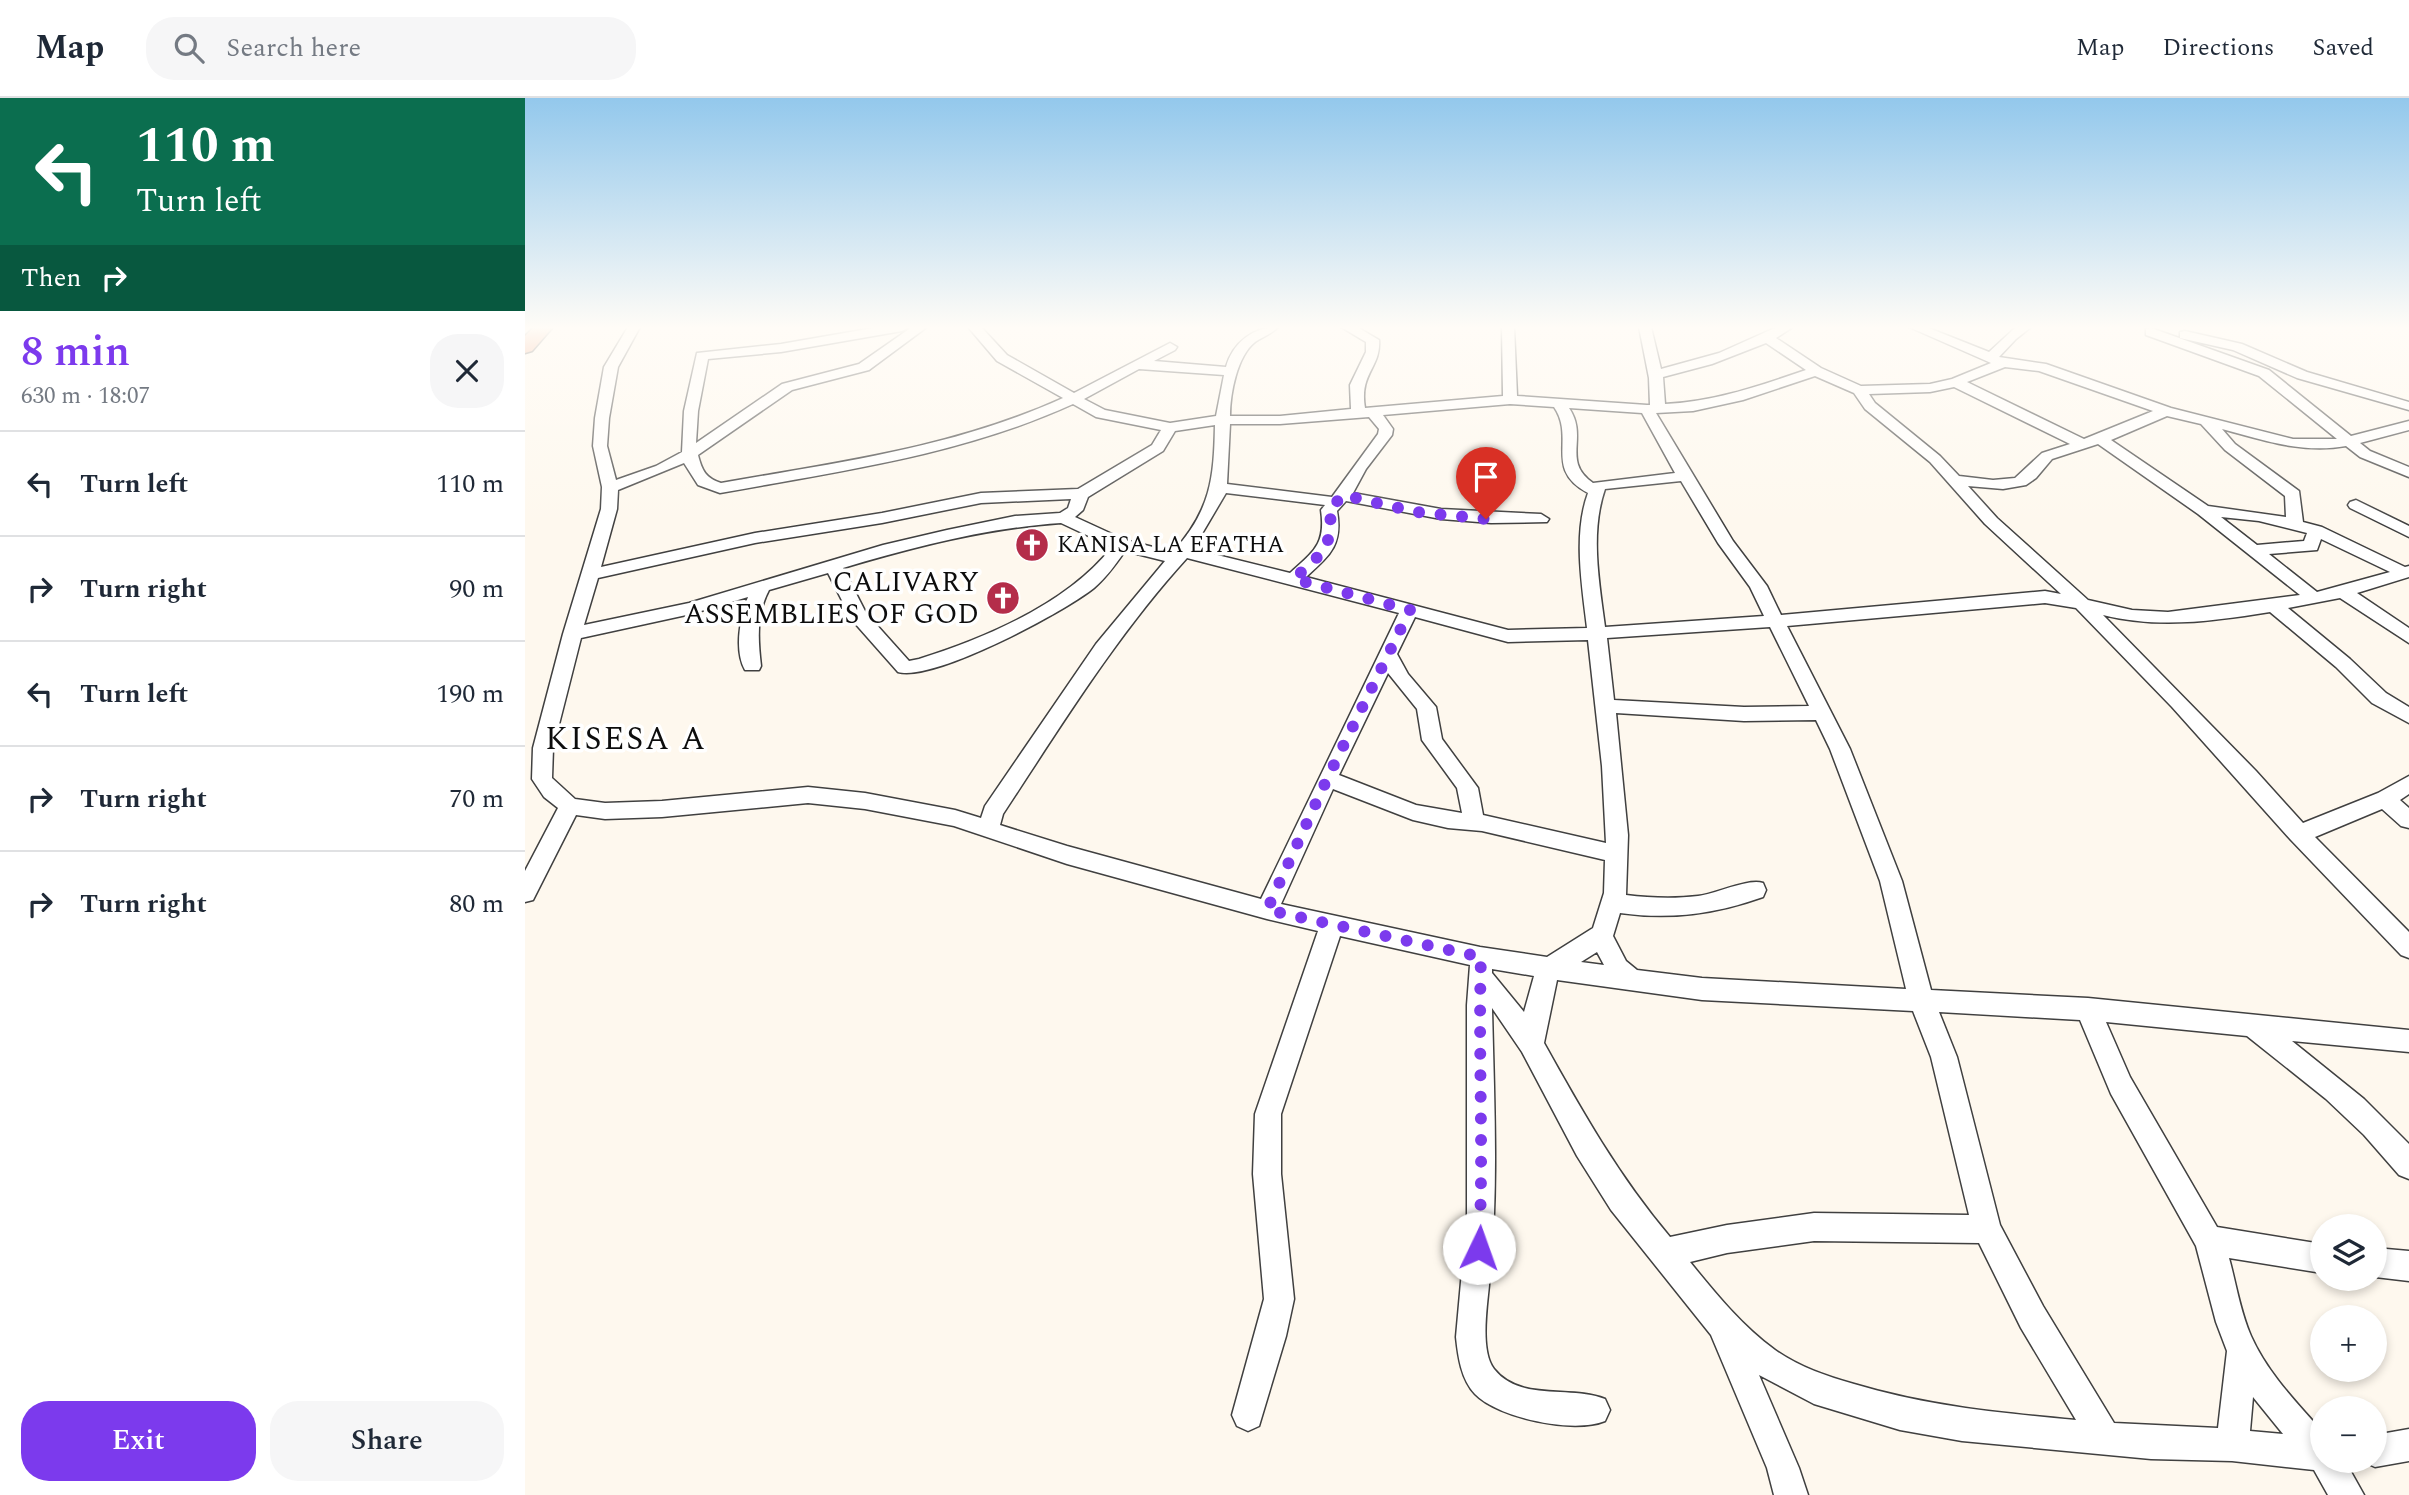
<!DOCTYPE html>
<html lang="en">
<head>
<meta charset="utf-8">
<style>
  body { margin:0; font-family:Spectral,serif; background:#f6f6f7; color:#1f2937; height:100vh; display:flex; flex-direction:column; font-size:26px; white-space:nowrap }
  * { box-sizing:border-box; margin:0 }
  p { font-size:23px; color:#747a83 }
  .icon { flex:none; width:38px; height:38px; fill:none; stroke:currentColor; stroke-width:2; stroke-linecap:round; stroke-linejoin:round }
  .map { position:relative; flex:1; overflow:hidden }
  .drawer { display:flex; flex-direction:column; background:#fff; width:525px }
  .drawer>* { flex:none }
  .top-card { background:#0b6e4f; color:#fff; overflow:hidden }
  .controls { position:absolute; left:1785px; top:1116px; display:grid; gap:14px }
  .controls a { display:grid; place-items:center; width:77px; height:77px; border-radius:50%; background:#fff; box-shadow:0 4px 10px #0003; font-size:35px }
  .pin { position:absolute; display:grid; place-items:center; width:60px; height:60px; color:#fff; margin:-72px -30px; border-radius:50% 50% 50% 0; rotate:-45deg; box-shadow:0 0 7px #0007 }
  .pin .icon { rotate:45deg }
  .me { position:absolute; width:77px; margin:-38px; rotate:3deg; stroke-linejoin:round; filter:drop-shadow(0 0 5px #0008) }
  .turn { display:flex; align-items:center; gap:24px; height:147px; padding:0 21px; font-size:32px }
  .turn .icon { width:91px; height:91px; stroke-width:2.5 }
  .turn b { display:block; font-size:49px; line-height:60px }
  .then { display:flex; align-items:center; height:66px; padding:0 21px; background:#0003; gap:14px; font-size:26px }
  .round { display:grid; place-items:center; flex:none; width:74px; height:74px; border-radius:28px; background:#f6f6f7 }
  .headline { display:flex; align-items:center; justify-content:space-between; height:119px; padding:0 21px }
  h1 { font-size:42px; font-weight:600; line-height:52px; color:#7c3aed }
  .primary-button { display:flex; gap:14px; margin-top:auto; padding:14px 21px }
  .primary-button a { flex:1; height:80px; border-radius:28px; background:#7c3aed; color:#fff; font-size:28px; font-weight:600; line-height:80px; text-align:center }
  .primary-button a+a { background:#f6f6f7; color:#1f2937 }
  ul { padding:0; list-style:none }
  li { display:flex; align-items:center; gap:21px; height:105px; padding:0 21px; border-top:2px solid #e0e1e3 }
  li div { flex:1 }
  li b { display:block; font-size:26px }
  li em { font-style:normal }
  header { display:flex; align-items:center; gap:42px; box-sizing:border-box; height:98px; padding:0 35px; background:#fff; border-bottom:2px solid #e0e1e3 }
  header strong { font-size:33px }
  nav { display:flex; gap:38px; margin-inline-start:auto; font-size:24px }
  .search { width:490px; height:63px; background:#f6f6f7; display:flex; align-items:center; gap:18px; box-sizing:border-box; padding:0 24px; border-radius:28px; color:#747a83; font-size:26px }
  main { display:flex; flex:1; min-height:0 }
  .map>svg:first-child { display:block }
</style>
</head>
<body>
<header>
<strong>Map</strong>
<div class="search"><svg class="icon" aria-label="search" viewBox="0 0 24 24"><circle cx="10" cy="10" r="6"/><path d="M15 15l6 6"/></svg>Search here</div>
<nav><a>Map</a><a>Directions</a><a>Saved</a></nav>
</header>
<main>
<section class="drawer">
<div class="top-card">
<div class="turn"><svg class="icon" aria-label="left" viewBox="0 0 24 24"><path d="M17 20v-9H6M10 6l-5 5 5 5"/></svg><div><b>110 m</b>Turn left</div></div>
<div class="then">Then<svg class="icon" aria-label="right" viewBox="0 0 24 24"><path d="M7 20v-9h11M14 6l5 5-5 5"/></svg></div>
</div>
<div class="headline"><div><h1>8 min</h1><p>630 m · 18:07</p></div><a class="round"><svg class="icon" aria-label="close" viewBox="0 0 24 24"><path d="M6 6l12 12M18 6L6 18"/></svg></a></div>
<ul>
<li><svg class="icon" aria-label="left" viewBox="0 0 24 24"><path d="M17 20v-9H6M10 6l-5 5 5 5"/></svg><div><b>Turn left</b></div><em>110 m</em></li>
<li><svg class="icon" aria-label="right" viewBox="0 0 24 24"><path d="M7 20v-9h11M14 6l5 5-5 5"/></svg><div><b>Turn right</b></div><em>90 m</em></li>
<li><svg class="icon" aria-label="left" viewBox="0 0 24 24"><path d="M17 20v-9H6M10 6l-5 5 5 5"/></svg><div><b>Turn left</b></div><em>190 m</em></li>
<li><svg class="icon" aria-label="right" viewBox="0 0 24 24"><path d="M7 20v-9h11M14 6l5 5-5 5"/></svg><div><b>Turn right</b></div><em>70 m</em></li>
<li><svg class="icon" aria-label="right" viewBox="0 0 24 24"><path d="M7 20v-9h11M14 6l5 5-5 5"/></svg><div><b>Turn right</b></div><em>80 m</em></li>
</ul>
<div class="primary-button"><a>Exit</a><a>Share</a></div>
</section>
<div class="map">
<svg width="1884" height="1397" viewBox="0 0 1884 1397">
  <rect width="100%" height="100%" fill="#fef8ee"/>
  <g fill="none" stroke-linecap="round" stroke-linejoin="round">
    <g stroke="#404040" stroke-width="3">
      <path id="minor" d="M 103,229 L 115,229 L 93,269 L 84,320 L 82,348 L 91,382 L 131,368 L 157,354 L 159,313 L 172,255 L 256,246 L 354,229 L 383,229 L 377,233 L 256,254 L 183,261 L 173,313 L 171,345 L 257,286 L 334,266 L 387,229 L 402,229 L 344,272 L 267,292 L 173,357 C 177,373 181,380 196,385 C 314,364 428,350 538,300 L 472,263 L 443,229 L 456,229 L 482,257 L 549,295 L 645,245 L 652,249 L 650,252 L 629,263 L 701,269 C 708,244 729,229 753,229 C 747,236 737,239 730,244 C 712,258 705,296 705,318 L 755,318 L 826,311 L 825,287 L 841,254 L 841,244 L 816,229 L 832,229 L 854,242 C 856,270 834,275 840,310 L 978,298 L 977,229 L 989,229 L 992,298 L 1122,307 L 1125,307 L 1124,280 L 1114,229 L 1126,229 L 1136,271 L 1194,255 L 1252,229 L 1268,229 L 1251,240 L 1296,270 L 1336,288 L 1405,286 L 1427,281 L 1466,265 L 1384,229 L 1401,229 L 1464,254 L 1491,229 L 1506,229 L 1491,241 L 1474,259 L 1521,266 L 1646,310 L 1768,341 L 1812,341 L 1734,278 L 1621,237 L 1621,231 L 1626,230 L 1744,272 L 1826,338 L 1884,323 L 1884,332 L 1835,345 L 1845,353 L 1884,369 L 1884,379 L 1835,359 L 1821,348 C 1778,356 1738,342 1697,331 L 1710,346 L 1774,393 L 1778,424 L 1797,429 L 1880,469 L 1884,468 L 1884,479 L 1832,495 L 1884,530 L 1884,545 L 1815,500 L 1763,510 L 1825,561 L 1861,595 L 1884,609 L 1884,625 L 1847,605 L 1811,569 L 1745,514 C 1689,523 1634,531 1578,517 L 1731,673 L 1778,725 L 1853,695 L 1884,678 L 1884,696 L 1875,702 L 1884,710 L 1884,730 L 1876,728 L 1857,711 L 1790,739 L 1884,834 L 1884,860 L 1876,857 L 1766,742 L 1647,609 L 1551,510 L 1520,505 L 1262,528 L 1325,651 L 1377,783 L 1406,892 L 1563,900 L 1884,932 L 1884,954 L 1767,943 L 1839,1001 L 1884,1046 L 1884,1081 L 1874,1077 L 1839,1037 L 1801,1001 L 1722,938 L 1581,924 L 1605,979 L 1692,1129 L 1797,1146 L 1797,1175 L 1704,1160 C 1711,1185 1715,1213 1726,1238 C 1742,1274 1771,1304 1797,1333 L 1797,1363 L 1820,1363 L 1839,1397 L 1803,1397 L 1789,1372 L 1707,1363 L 1626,1361 L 1437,1343 L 1375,1332 L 1289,1306 L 1234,1277 L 1274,1370 L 1283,1397 L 1249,1397 L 1242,1370 L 1186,1237 L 1086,1112 L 1052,1058 L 997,954 L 967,910 C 969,1003 974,1094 964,1187 C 962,1209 955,1253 969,1271 C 995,1304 1046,1287 1080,1301 L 1085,1312 L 1080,1323 C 1049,1336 973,1320 950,1296 C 936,1281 933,1258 931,1239 L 942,1118 L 942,907 L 945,867 L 815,838 L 756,1016 L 756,1076 L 769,1201 L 761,1238 L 734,1328 L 723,1333 L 712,1328 L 707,1317 L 739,1201 L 728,1076 L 730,1016 L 793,833 L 742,821 L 542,766 L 429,728 L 340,711 L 283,705 L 137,719 L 80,721 L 51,717 L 8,802 L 0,804 L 0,773 L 33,710 L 19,699 L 7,681 L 8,650 L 38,536 L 76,411 L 77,389 L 68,348 L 70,320 L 79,269 ZM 1241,245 L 1281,272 C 1234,288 1189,304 1140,306 L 1138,279 L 1187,266 ZM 1480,269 L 1514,273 L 1628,313 L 1559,341 L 1442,284 ZM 614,271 L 699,277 L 691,318 L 645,325 L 580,312 L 559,301 ZM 1290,278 L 1329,295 L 1340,311 L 1405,364 L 1460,426 L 1536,496 L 1520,493 L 1256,517 L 1242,488 L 1208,443 L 1131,315 L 1168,313 L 1218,302 ZM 1429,289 L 1545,346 L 1517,355 L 1490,380 L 1468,382 L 1434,378 L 1415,358 L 1350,305 L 1344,296 L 1405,294 ZM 548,306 L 571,319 L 636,332 L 627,347 L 553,391 L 456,395 L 357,415 L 230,435 L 76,469 L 92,411 L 93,392 L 159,365 L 173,387 L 195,395 C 315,373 436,357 548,306 ZM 985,306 L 1029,309 C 1051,341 1018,371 1063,395 C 1048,436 1057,487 1062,530 L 983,532 L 781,479 C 805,457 818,447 812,413 L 821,403 L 916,421 L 966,425 L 1022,424 L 1024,421 L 1016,416 L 916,411 L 828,395 L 841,371 L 867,337 L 868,331 L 858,317 ZM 1044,310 L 1117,315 L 1150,375 L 1068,385 C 1036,363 1064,339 1044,310 ZM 1642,318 L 1676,326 L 1700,352 L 1760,398 L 1761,419 L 1683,408 L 1586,342 ZM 844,319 L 854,331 L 853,336 L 807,399 L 702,386 L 705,326 L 755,326 ZM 690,327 C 689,380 686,412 648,454 L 600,442 L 550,419 L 558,412 L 563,399 L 638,353 L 650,333 ZM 1573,346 L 1673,416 L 1775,497 L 1643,514 L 1607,512 L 1563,502 L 1472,420 L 1443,388 L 1478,391 L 1501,387 L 1511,380 L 1527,361 ZM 1156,383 L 1193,445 L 1225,489 L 1239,518 L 1080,529 C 1074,484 1065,434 1080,391 ZM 701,395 L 800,407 L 796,412 C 801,446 789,453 765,475 L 668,451 ZM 546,401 L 543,410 L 535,415 L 490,418 L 422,432 L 358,447 L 164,505 L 59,527 L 73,480 L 230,445 L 357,425 L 456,405 ZM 1696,419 L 1734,423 L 1782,435 L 1779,443 L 1732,447 ZM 536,425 L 587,449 C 543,505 461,540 394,561 L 384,563 L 341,515 L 318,470 C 389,449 461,430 536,425 ZM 1796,441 L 1865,474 L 1792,494 L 1744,456 L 1792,452 ZM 600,453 L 640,463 L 571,546 L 460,708 L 456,720 L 430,712 L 340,695 L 283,689 L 137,703 L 80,705 L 50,701 L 27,680 L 28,650 L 56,540 L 166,516 L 223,499 C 215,519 209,553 220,572 L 234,572 L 236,568 C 233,542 231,517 244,492 L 303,475 L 327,522 L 373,574 C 409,584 539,514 569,490 C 581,480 591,466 600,453 ZM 662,460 L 874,515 L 736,801 L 542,748 L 475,727 L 478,716 C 536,628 591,538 662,460 ZM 890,519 L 983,544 L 1063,542 L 1077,668 L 1081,745 L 958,717 L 953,690 L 917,641 L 911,609 L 883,576 L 872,556 ZM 1245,529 L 1284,608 L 1219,609 L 1089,602 L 1082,540 ZM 863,575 L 892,611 L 897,642 L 932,690 L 937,715 L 891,707 L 814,677 ZM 1091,615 L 1219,623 L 1291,622 L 1305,651 L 1355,783 L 1381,891 L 1177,880 L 1112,872 L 1101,863 L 1088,838 L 1095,815 C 1146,822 1190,816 1238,799 L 1241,792 L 1238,785 C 1223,780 1191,796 1173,798 C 1149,801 1125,800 1101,797 L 1103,737 ZM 808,691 L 888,722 L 923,730 L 957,733 L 1080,762 L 1079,795 L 1068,830 L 1022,859 L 955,849 L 756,806 ZM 1072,854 L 1079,867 L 1056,864 ZM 967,871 L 1009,878 L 999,914 L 967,875 ZM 1032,882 L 1177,902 L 1388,913 L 1406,959 L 1444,1117 L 1289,1115 L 1202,1127 L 1145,1139 C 1093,1077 1058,1015 1019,945 ZM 1414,914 L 1555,922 L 1586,996 L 1671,1148 L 1691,1224 L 1702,1253 L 1693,1330 L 1589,1325 L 1518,1208 L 1475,1127 L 1432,959 ZM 1289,1143 L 1454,1145 L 1496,1230 L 1551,1322 C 1475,1315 1402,1308 1329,1286 C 1301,1278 1274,1269 1250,1252 C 1216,1227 1191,1196 1165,1164 L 1202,1155 ZM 1728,1299 L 1758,1336 L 1725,1333 Z
        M 1660,233 L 1717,246 L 1782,274 L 1884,304 L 1884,312 L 1772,280 L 1708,252 L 1655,240 L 1655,234 Z
        M 1831,402 L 1884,428 L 1884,439 L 1825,410 L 1823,407 L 1825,404 Z
        M 1850,1150 L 1884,1153 L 1884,1183 L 1850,1179 Z
        M 1884,1331 L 1884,1363 L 1850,1369 L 1839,1364 L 1850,1363 L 1850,1337 Z"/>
    </g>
    <g stroke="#1e1e1e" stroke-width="3">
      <path id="highway" d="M 9,229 L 28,229 L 7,253 L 0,255 L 0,238 Z"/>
    </g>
    <use href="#minor" fill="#fff" fill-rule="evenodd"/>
    <use href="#highway" fill="#eb885e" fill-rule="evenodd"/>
  </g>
  <linearGradient id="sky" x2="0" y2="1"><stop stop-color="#93c8ec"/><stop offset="0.54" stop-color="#fffcf7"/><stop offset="1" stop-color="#fffcf7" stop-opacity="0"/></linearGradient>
  <rect width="1884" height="425" fill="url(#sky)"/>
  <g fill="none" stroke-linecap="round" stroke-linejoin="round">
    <path stroke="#7c3aed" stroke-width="12" stroke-dasharray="0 21.6" d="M 954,1150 C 959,1053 953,956 956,859 L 742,812 L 802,681 L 885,512 L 769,481 L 799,453 L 807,431 L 804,412 L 818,397 L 891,414 L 961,421"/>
  </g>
  <defs>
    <g id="church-disc" transform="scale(1.75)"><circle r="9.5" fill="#b42d4a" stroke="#fff"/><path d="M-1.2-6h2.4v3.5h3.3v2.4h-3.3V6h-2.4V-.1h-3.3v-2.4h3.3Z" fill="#fff"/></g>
  </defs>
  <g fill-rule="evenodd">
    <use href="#church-disc" x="507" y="447"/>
    <use href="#church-disc" x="478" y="500"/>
  </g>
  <g text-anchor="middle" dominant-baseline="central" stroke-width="7" stroke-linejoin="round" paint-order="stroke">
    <g font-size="23" fill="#0d0d0d" stroke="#fff" text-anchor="start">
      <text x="532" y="447">KANISA LA EFATHA</text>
    </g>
    <g font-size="28" fill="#0d0d0d" stroke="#fff" text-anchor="end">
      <text x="454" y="484">CALIVARY<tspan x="454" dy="32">ASSEMBLIES OF GOD</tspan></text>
    </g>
    <g font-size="32" letter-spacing="2" fill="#0d0d0d" stroke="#fff">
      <text x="101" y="641">KISESA A</text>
    </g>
  </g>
</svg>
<div class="controls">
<a><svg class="icon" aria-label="layers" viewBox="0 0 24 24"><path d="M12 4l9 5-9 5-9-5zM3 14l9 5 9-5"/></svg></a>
<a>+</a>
<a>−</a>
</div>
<div class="pin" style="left:961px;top:421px;background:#d93025"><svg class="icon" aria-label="arrive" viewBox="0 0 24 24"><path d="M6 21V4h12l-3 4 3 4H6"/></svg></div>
<svg class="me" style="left:954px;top:1150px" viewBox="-20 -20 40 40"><circle r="19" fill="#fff"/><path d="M0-13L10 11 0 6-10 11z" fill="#7c3aed"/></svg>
</div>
</main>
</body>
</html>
